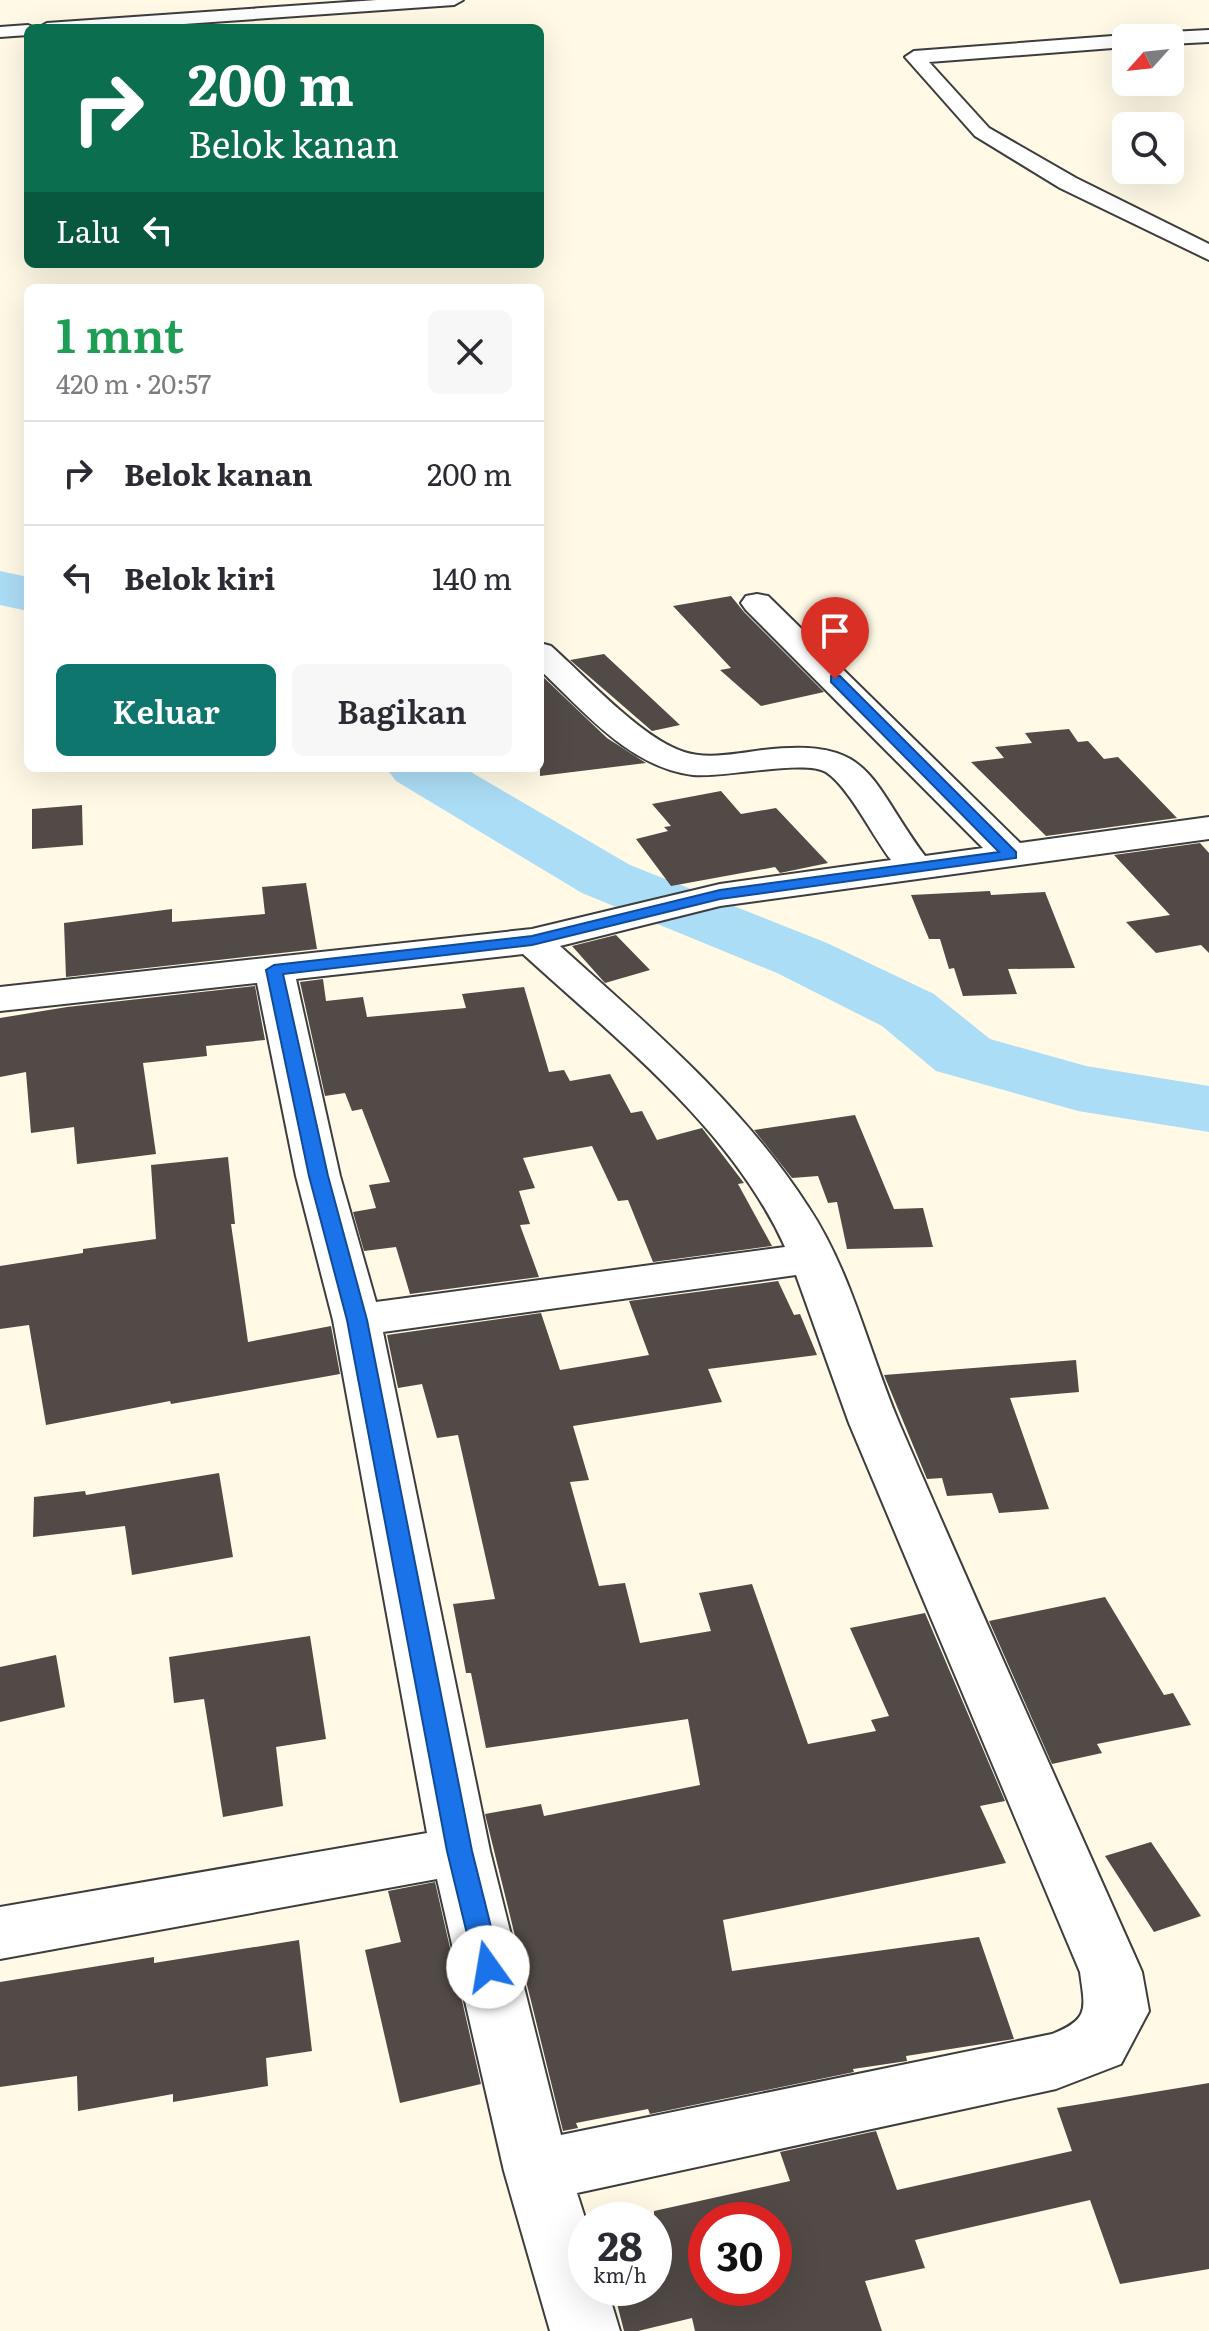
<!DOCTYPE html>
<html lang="id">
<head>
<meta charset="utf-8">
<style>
  body { margin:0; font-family:Literata,serif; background:#f7f7f7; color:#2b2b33; height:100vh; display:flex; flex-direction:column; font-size:30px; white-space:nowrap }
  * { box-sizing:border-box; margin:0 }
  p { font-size:26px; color:#7c7c81 }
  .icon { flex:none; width:44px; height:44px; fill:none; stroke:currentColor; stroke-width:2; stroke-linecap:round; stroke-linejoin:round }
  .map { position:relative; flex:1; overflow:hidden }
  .sheet { position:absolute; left:24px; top:284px; width:520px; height:488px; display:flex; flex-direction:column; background:#fff; border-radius:12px; box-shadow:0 8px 32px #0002 }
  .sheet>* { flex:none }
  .top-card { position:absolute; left:24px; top:24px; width:520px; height:244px; border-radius:12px; box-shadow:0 8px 32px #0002; background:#0b6e4f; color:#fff; overflow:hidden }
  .needle { width:52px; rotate:243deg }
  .buttons { position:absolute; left:1112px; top:24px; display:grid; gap:16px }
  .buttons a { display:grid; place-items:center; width:72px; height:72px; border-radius:12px; background:#fff; box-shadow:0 8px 32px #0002; font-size:40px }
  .speed { position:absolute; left:568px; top:2202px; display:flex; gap:16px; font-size:40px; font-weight:700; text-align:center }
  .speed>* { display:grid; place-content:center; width:104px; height:104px; border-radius:50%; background:#fff; box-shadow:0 8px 32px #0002; line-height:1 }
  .speed small { font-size:20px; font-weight:400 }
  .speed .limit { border:12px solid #d22; background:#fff; color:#111 }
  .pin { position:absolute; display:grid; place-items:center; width:68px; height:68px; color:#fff; margin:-82px -34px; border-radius:50% 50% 50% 0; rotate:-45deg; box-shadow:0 0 8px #0007 }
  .pin .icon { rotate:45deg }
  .me { position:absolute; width:88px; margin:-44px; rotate:347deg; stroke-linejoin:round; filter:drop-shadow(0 0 6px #0008) }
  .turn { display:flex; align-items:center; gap:28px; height:168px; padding:0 32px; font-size:36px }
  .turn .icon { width:104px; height:104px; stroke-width:2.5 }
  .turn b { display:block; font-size:56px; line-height:68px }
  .then { display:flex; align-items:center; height:76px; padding:0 32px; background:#0003; gap:16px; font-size:30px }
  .round { display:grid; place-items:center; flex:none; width:84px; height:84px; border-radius:12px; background:#f7f7f7 }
  .summary { display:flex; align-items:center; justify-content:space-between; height:136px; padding:0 32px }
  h1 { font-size:48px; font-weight:600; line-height:60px; color:#1e9e55 }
  .action { display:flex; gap:16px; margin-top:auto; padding:16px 32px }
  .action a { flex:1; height:92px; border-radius:12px; background:#0f766e; color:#fff; font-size:32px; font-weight:600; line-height:92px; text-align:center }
  .action a+a { background:#f7f7f7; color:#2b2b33 }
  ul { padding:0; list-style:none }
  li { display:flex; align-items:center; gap:24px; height:104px; padding:0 32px; border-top:2px solid #e1e1e2 }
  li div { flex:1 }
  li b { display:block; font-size:30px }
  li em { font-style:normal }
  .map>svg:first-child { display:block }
</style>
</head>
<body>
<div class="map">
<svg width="1209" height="2331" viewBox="0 0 1209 2331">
  <rect width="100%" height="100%" fill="#fff9e6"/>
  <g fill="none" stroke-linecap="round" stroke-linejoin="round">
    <path fill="#acddf6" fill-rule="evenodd" d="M 0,571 L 28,577 L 28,611 L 0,605 Z
      M 386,768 L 464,768 L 630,865 L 827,943 L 934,994 L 990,1039 L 1086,1066 L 1209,1086 L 1209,1132 L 1078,1111 L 936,1071 L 882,1026 L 777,973 L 582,893 L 396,781 Z"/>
  </g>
  <path fill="#524a46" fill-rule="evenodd" d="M 731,596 L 744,612 L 824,692 L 761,706 L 720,670 L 731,668 L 673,606 Z
    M 604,654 L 680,725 L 652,731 L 570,660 Z
    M 540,674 L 607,738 L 646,763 L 540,776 Z
    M 1069,729 L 1078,742 L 1088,741 L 1104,759 L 1118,757 L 1177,818 L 1046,836 L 971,762 L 1004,758 L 995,747 L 1032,743 L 1025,733 Z
    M 721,791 L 741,814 L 776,808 L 828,863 L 780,873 L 775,867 L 671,886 L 636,839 L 668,831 L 664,827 L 671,826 L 652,804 Z
    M 82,805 L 83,845 L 32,849 L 32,809 Z
    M 1200,843 L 1209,853 L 1209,953 L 1201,945 L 1156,953 L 1126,922 L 1170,915 L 1114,855 Z
    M 306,883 L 317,949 L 66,977 L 64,923 L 172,909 L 172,922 L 265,914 L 262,887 Z
    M 990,891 L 991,895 L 1045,892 L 1075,968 L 1008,969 L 1017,994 L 963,996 L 954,968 L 949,969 L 940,939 L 929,939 L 911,895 Z
    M 616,935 L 650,970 L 605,983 L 572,946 Z
    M 323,979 L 326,1001 L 363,997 L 367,1017 L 466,1008 L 462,994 L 524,987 L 549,1072 L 564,1070 L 570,1081 L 610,1074 L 631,1113 L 642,1111 L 657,1140 L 702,1128 L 744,1183 L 738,1184 L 772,1246 L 653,1262 L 628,1200 L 618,1201 L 592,1146 L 523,1158 L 535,1188 L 519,1191 L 530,1224 L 520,1225 L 539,1277 L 410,1294 L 396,1247 L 364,1251 L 353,1212 L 376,1208 L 369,1185 L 390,1182 L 362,1109 L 352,1111 L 345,1093 L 325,1096 L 300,982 Z
    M 255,986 L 265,1040 L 206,1046 L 207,1056 L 143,1063 L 156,1154 L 77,1164 L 74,1127 L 31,1133 L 26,1072 L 0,1077 L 0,1018 L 67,1007 Z
    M 855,1115 L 894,1209 L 923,1208 L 933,1247 L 847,1249 L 837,1202 L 828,1203 L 818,1176 L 792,1178 L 754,1130 Z
    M 228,1157 L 235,1224 L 231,1224 L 248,1342 L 331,1326 L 340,1374 L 171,1404 L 170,1401 L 46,1425 L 29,1325 L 0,1329 L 0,1266 L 83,1253 L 83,1249 L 156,1239 L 151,1165 Z
    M 778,1281 L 794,1315 L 800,1314 L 817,1355 L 708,1369 L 722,1402 L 573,1426 L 589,1480 L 570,1482 L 599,1586 L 625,1583 L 640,1643 L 711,1631 L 699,1593 L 752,1584 L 808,1744 L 876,1731 L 871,1720 L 889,1716 L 850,1628 L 925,1613 L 1005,1801 L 980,1806 L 1006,1863 L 723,1920 L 732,1971 L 979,1937 L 1014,2039 L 906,2056 L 907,2061 L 853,2069 L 854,2072 L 650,2114 L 648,2109 L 576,2123 L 578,2128 L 563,2131 L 485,1814 L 541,1804 L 544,1816 L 700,1785 L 688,1719 L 486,1748 L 471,1673 L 466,1673 L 453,1604 L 495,1599 L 458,1435 L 437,1438 L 422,1384 L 398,1388 L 387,1335 L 541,1313 L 560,1370 L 649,1355 L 629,1301 Z
    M 1076,1360 L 1079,1392 L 1010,1398 L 1049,1509 L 999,1513 L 992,1493 L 947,1496 L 942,1478 L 927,1479 L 884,1375 Z
    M 219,1473 L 233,1557 L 132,1575 L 125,1526 L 33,1537 L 34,1497 L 85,1491 L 86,1495 Z
    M 1105,1597 L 1164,1695 L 1173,1693 L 1191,1725 L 1097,1744 L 1102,1753 L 1052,1764 L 989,1621 Z
    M 310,1636 L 326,1739 L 276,1747 L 283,1806 L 223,1817 L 204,1699 L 174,1703 L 169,1657 Z
    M 56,1655 L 65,1707 L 0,1722 L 0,1667 Z
    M 1151,1842 L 1201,1916 L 1154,1932 L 1105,1856 Z
    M 435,1882 L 481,2084 L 400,2103 L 365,1950 L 401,1942 L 388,1891 Z
    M 299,1940 L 312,2051 L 266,2058 L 268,2086 L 173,2102 L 173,2094 L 78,2111 L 77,2076 L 0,2087 L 0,1982 L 154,1957 L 154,1963 Z
    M 1209,2083 L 1209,2269 L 1120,2284 L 1090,2200 L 915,2240 L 925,2268 L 865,2281 L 882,2331 L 695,2331 L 692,2318 L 638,2331 L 624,2331 L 613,2288 L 654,2288 L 654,2211 L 790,2181 L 780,2152 L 876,2131 L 897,2190 L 1072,2151 L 1057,2108 ZM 706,2220 L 774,2220 L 774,2288 L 706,2288 Z"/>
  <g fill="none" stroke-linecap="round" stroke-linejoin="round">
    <g stroke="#3d3d3d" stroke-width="4">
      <path id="minor" d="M 377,0 L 463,0 L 454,5 L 126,28 L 38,28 L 47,23 Z
        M 28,25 L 36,28 L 28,28 L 28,35 L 0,37 L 0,27 Z
        M 1209,30 L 1209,42 L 1170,44 L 1170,38 L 1161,38 L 1170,32 Z
        M 1126,35 L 1133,38 L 1126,38 L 1126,47 L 929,62 L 989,128 L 1076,178 L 1209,244 L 1209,260 L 1060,188 L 975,136 L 905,57 L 914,51 Z
        M 757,594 L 768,596 L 1020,843 L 1209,817 L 1209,839 L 720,906 L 560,946 C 650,1027 743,1105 809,1208 C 852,1273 869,1353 900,1425 C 979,1608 1061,1790 1142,1972 L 1149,2011 L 1121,2064 L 1056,2089 L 577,2193 L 586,2221 L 586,2288 L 607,2288 L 620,2331 L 550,2331 L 504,2171 L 437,1879 L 0,1959 L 0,1907 L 427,1833 L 333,1320 L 296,1176 L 257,983 L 0,1011 L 0,987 L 532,929 L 720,884 L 891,860 C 873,837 849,787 826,772 C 805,759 725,778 693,775 C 629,767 585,712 540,670 L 540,643 L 551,646 C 586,677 641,738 684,752 C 708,760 739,753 763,750 C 874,737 868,780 925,856 L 983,848 L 746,610 L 741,603 L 746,596 ZM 523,954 C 617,1040 731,1128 785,1247 L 376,1302 L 340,1176 L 296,979 ZM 796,1275 L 849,1423 L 1080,1972 C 1085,2009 1090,2019 1052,2034 L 561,2135 L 490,1851 L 383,1332 Z"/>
    </g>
    <use href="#minor" fill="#fff" fill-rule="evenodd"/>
  </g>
  <path fill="#1a73e8" stroke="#114b97" stroke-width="2" d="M 831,676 L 840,676 L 1016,852 L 1016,858 L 720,899 L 532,945 L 283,974 L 328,1176 L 367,1320 L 472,1851 L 501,1967 L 497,1975 L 488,1978 L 479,1975 L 475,1967 L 447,1851 L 347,1320 L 309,1176 L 266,970 L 274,965 L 532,936 L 720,890 L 999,852 L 831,682 Z"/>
</svg>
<div class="buttons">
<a><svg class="needle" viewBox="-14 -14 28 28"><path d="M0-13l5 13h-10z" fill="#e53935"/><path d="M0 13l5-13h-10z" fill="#7c7c81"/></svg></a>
<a><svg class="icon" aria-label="search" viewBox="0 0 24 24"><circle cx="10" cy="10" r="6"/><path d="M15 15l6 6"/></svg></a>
</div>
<div class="speed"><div>28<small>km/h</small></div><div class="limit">30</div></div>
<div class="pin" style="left:835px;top:679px;background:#d93025"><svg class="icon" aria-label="arrive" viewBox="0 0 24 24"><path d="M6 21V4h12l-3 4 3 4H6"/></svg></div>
<svg class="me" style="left:488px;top:1967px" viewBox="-20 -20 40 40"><circle r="19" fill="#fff"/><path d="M0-13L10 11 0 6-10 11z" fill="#1a73e8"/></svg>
<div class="top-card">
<div class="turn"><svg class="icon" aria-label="right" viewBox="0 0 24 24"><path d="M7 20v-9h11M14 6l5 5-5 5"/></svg><div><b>200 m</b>Belok kanan</div></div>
<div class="then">Lalu<svg class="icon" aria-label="left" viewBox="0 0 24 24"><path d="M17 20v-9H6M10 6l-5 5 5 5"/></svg></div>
</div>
<section class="sheet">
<div class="summary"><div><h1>1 mnt</h1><p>420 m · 20:57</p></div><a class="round"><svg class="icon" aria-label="close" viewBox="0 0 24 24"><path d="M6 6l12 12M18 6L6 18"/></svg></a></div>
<ul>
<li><svg class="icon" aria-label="right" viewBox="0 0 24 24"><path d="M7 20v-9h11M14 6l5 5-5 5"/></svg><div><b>Belok kanan</b></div><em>200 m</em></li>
<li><svg class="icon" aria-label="left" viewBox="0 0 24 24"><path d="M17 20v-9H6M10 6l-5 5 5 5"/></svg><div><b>Belok kiri</b></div><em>140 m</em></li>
</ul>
<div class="action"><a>Keluar</a><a>Bagikan</a></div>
</section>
</div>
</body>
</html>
